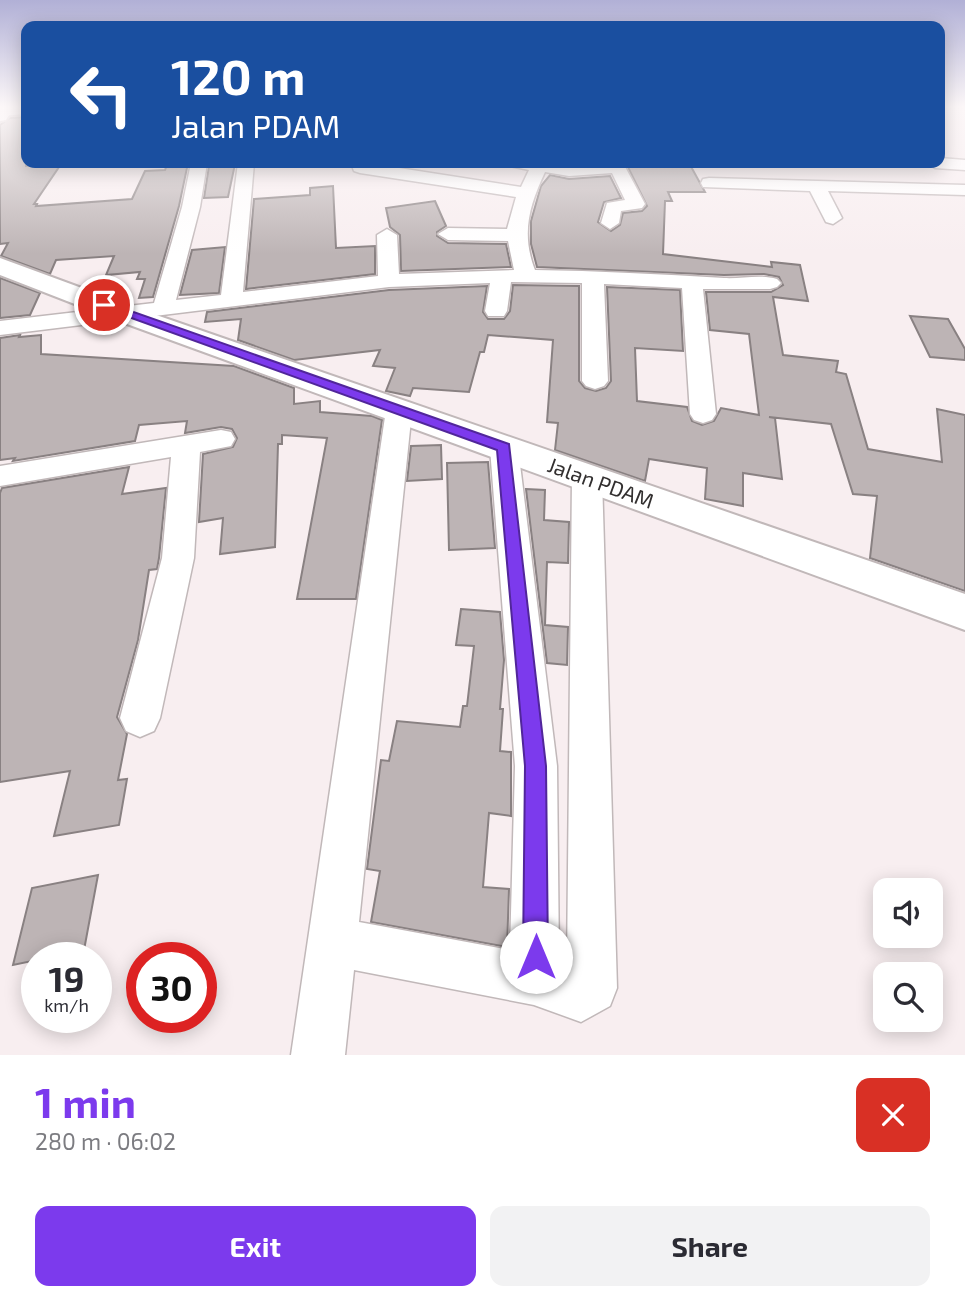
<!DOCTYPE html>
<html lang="en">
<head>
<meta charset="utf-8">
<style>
  body { margin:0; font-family:"Exo 2",sans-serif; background:#f2f2f3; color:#2b2b33; height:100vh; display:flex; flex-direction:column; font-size:26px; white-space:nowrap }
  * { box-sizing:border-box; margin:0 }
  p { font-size:23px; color:#7c7c81 }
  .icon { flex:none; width:38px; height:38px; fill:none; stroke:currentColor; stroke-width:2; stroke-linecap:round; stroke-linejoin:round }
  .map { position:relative; height:1055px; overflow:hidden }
  .drawer { display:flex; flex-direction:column; background:#fff; flex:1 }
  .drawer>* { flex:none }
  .guide { position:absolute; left:21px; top:21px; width:924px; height:147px; border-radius:14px; box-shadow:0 4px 18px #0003; background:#1a4fa0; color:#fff; overflow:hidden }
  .controls { position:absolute; left:873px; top:878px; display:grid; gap:14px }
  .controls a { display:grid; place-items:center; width:70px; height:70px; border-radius:14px; background:#fff; box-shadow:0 4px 18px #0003; font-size:35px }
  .speed { position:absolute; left:21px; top:942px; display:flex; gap:14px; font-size:35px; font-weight:700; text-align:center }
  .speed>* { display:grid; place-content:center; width:91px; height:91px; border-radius:50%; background:#fff; box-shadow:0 4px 18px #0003; line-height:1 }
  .speed small { font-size:18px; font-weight:400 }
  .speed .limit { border:10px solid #d22; background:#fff; color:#111 }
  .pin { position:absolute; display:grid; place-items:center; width:60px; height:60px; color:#fff; margin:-30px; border:4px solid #fff; border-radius:50%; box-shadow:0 2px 7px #0007 }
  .me { position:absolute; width:77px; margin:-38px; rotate:0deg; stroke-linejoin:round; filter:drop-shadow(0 0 5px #0008) }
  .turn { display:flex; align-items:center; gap:24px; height:147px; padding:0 35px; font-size:32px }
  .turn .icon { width:91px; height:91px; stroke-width:2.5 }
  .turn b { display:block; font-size:49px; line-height:60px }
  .round { display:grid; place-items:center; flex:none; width:74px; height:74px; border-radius:14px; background:#f2f2f3 }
  .summary { display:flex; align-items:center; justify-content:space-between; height:119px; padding:0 35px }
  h1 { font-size:42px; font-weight:700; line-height:52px; color:#7c3aed }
  .primary-button { display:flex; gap:14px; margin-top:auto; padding:14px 35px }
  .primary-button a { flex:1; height:80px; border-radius:14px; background:#7c3aed; color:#fff; font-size:28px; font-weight:700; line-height:80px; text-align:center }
  .primary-button a+a { background:#f2f2f3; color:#2b2b33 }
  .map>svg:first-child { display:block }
</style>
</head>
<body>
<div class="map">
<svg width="965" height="1055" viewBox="0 0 965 1055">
  <rect width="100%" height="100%" fill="#f8eef0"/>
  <path fill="#bdb4b5" stroke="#898182" stroke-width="2" d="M 26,117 L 26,166 L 61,164 L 34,204 L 37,204 L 36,206 L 132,199 L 145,171 L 165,170 L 168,163 L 188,163 L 179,206 L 153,297 L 139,298 L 145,279 L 137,279 L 140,272 L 106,275 L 114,256 L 56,260 L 50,274 L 1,256 L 8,243 L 0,244 L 0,125 L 10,118 Z
    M 626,163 L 689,163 L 705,192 L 668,192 L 672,201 L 665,201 L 663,254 L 772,267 L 771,262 L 800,265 L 808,301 L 773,297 L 783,355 L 838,361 L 836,372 L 846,374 L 868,449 L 942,462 L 937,409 L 965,415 L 965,591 L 870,558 L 877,496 L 853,494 L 831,424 L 769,417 L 775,418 L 782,479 L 743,473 L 743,506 L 705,499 L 707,468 L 649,459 L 645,481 L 555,450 L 558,423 L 547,422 L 553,340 L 488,335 L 484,352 L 480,352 L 469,392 L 413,388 L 410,396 L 386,391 L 395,368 L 373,366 L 380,350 L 294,360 L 238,340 L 241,319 L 205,322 L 207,312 L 389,290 L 487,286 L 483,312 L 488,319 L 504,319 L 510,311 L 513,285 L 579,286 L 579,381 L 585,388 L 596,391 L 606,388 L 611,381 L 607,287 L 680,290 L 683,351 L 635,348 L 637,401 L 687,407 L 692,421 L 702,425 L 714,421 L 721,408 L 759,415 L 749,334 L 710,330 L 706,292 L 771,292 L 783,285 L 779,277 L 764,274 L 724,275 L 537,267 L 531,244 L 531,221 L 541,186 L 550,175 L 569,179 L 610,176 L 621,198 L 604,202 L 598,222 L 611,231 L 620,225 L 623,213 L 642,211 L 647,206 Z
    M 235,164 L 228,197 L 204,198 L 209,166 Z
    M 333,186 L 336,248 L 375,246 L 375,274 L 246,289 L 254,199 L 310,195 L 310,188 Z
    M 435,201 L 446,226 L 437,232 L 437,236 L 448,243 L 506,244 L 511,267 L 401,271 L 400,235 L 390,227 L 386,208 Z
    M 225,247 L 219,293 L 180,295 L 192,250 Z
    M 0,278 L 40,293 L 30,315 L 0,318 Z
    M 910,316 L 948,319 L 965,349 L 965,360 L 930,357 Z
    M 20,335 L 19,337 L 41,335 L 41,354 L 234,366 L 294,388 L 294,404 L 320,401 L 320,412 L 372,416 L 382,420 L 356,599 L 297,599 L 327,438 L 282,435 L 282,444 L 278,444 L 275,547 L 220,554 L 223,518 L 199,522 L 203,454 L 233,447 L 237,438 L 232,429 L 221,427 L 185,433 L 187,421 L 139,425 L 135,441 L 13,461 L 15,458 L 0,460 L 0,338 Z
    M 441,445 L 442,479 L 407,481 L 411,446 Z
    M 488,462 L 495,548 L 449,550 L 447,463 Z
    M 129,467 L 122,494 L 166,488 L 159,558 L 157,569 L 149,570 L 138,640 L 117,717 L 127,734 L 118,780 L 127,779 L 119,825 L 54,836 L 70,771 L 0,782 L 0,493 L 2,488 Z
    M 526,489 L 545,490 L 544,520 L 569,522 L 568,563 L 547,562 L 545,625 L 568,627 L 567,665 L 547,663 Z
    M 461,609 L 500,612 L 504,660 L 500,709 L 503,709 L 500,751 L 511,752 L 511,816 L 489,813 L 483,887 L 509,889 L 507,947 L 371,922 L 380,871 L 367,869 L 381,760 L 389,761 L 397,721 L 460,727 L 463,706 L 467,706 L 474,646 L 456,645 Z
    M 98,875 L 84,950 L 37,957 L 37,960 L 13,965 L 32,888 Z"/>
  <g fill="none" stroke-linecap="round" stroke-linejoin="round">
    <g stroke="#c1b8b9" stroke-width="3">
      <path id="minor" d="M 26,107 L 26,114 L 0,116 L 0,108 Z
        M 940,158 L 965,160 L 965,170 L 935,168 L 927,163 L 940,163 Z
        M 191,163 L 207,163 L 200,207 L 176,300 L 221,295 L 238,163 L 254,163 L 243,292 L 378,276 L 377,235 L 387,229 L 397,235 L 399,274 L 514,270 L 508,241 L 448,240 L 438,234 L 448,228 L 507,229 L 516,197 L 360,173 L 354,171 L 351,163 L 367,163 L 521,187 L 529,170 L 510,166 L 508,163 L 554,163 L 569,166 L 623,163 L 645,204 L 642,208 L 621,211 L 619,223 L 610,229 L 601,223 L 607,203 L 625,200 L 612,173 L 569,176 L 545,172 C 529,206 521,234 535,270 C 598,271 661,274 724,278 C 742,279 760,274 777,279 L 781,283 L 777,287 L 770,289 L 703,289 L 716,414 L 712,420 L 703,423 L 694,420 L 690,414 L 682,288 L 604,284 L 608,381 L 604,386 L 595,389 L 586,386 L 582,381 L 582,283 L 511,282 L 507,311 L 504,316 L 488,316 L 485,311 L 490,283 L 389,287 L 0,335 L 0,321 L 154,303 L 182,207 Z
        M 709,178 L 965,185 L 965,195 L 828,191 L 842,218 L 833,224 L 826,222 L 810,191 L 703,187 L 701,183 L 703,179 Z
        M 399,402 L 408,404 L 412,410 L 359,922 L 510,950 L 515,766 L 490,448 L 494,441 L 504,439 L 514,441 L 518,448 L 557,766 L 559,963 L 567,966 L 572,477 L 577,470 L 587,467 L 597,470 L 602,477 L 617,988 L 610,1006 L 581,1022 L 534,1005 L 354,970 L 345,1055 L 291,1055 L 386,410 L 390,404 Z
        M 221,430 L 231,432 L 235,439 L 231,446 L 200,452 L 194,558 L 160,718 L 154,731 L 140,737 L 126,731 L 120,718 L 162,558 L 171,457 L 0,486 L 0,466 Z"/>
    </g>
    <g stroke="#c1b8b9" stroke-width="4">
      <path id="tertiary" d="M 0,107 L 14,107 L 6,120 L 0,121 Z
        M 0,258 L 136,308 L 965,594 L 965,630 L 116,320 L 0,275 Z"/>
    </g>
    <use href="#minor" fill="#fff" fill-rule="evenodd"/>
    <use href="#tertiary" fill="#fff" fill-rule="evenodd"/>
  </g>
  <linearGradient id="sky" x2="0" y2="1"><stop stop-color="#b1b0d6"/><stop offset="0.42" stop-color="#fcf7f8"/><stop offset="1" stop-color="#fcf7f8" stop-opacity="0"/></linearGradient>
  <rect width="965" height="254" fill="url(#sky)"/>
  <path fill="#7c3aed" stroke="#51269a" stroke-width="2" d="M 101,303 L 108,303 L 509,444 L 546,766 L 548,957 L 545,966 L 536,969 L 527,966 L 523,957 L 525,766 L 497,450 L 101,307 Z"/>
  <g text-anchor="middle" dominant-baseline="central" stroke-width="5" stroke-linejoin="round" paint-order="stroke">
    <g font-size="21" fill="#322f2f" stroke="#fff">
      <text transform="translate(601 482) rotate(20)">Jalan PDAM</text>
    </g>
  </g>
</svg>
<div class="controls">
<a><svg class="icon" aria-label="sound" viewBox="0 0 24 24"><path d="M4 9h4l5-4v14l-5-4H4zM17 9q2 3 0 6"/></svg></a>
<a><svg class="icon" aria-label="search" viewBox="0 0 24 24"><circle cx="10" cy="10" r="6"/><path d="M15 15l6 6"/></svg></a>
</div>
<div class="speed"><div>19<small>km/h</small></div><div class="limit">30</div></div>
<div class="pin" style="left:104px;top:305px;background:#d93025"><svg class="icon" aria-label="arrive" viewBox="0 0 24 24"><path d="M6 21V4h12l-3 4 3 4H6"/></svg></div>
<svg class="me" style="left:536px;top:957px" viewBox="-20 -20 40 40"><circle r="19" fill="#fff"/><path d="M0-13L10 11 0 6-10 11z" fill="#7c3aed"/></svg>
<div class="guide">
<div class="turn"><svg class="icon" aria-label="left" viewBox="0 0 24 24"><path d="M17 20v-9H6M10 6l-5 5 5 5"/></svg><div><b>120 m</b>Jalan PDAM</div></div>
</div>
</div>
<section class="drawer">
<div class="summary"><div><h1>1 min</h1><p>280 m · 06:02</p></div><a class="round" style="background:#d93025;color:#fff"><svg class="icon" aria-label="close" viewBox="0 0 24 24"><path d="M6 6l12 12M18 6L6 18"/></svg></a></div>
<div class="primary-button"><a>Exit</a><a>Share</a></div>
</section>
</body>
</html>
